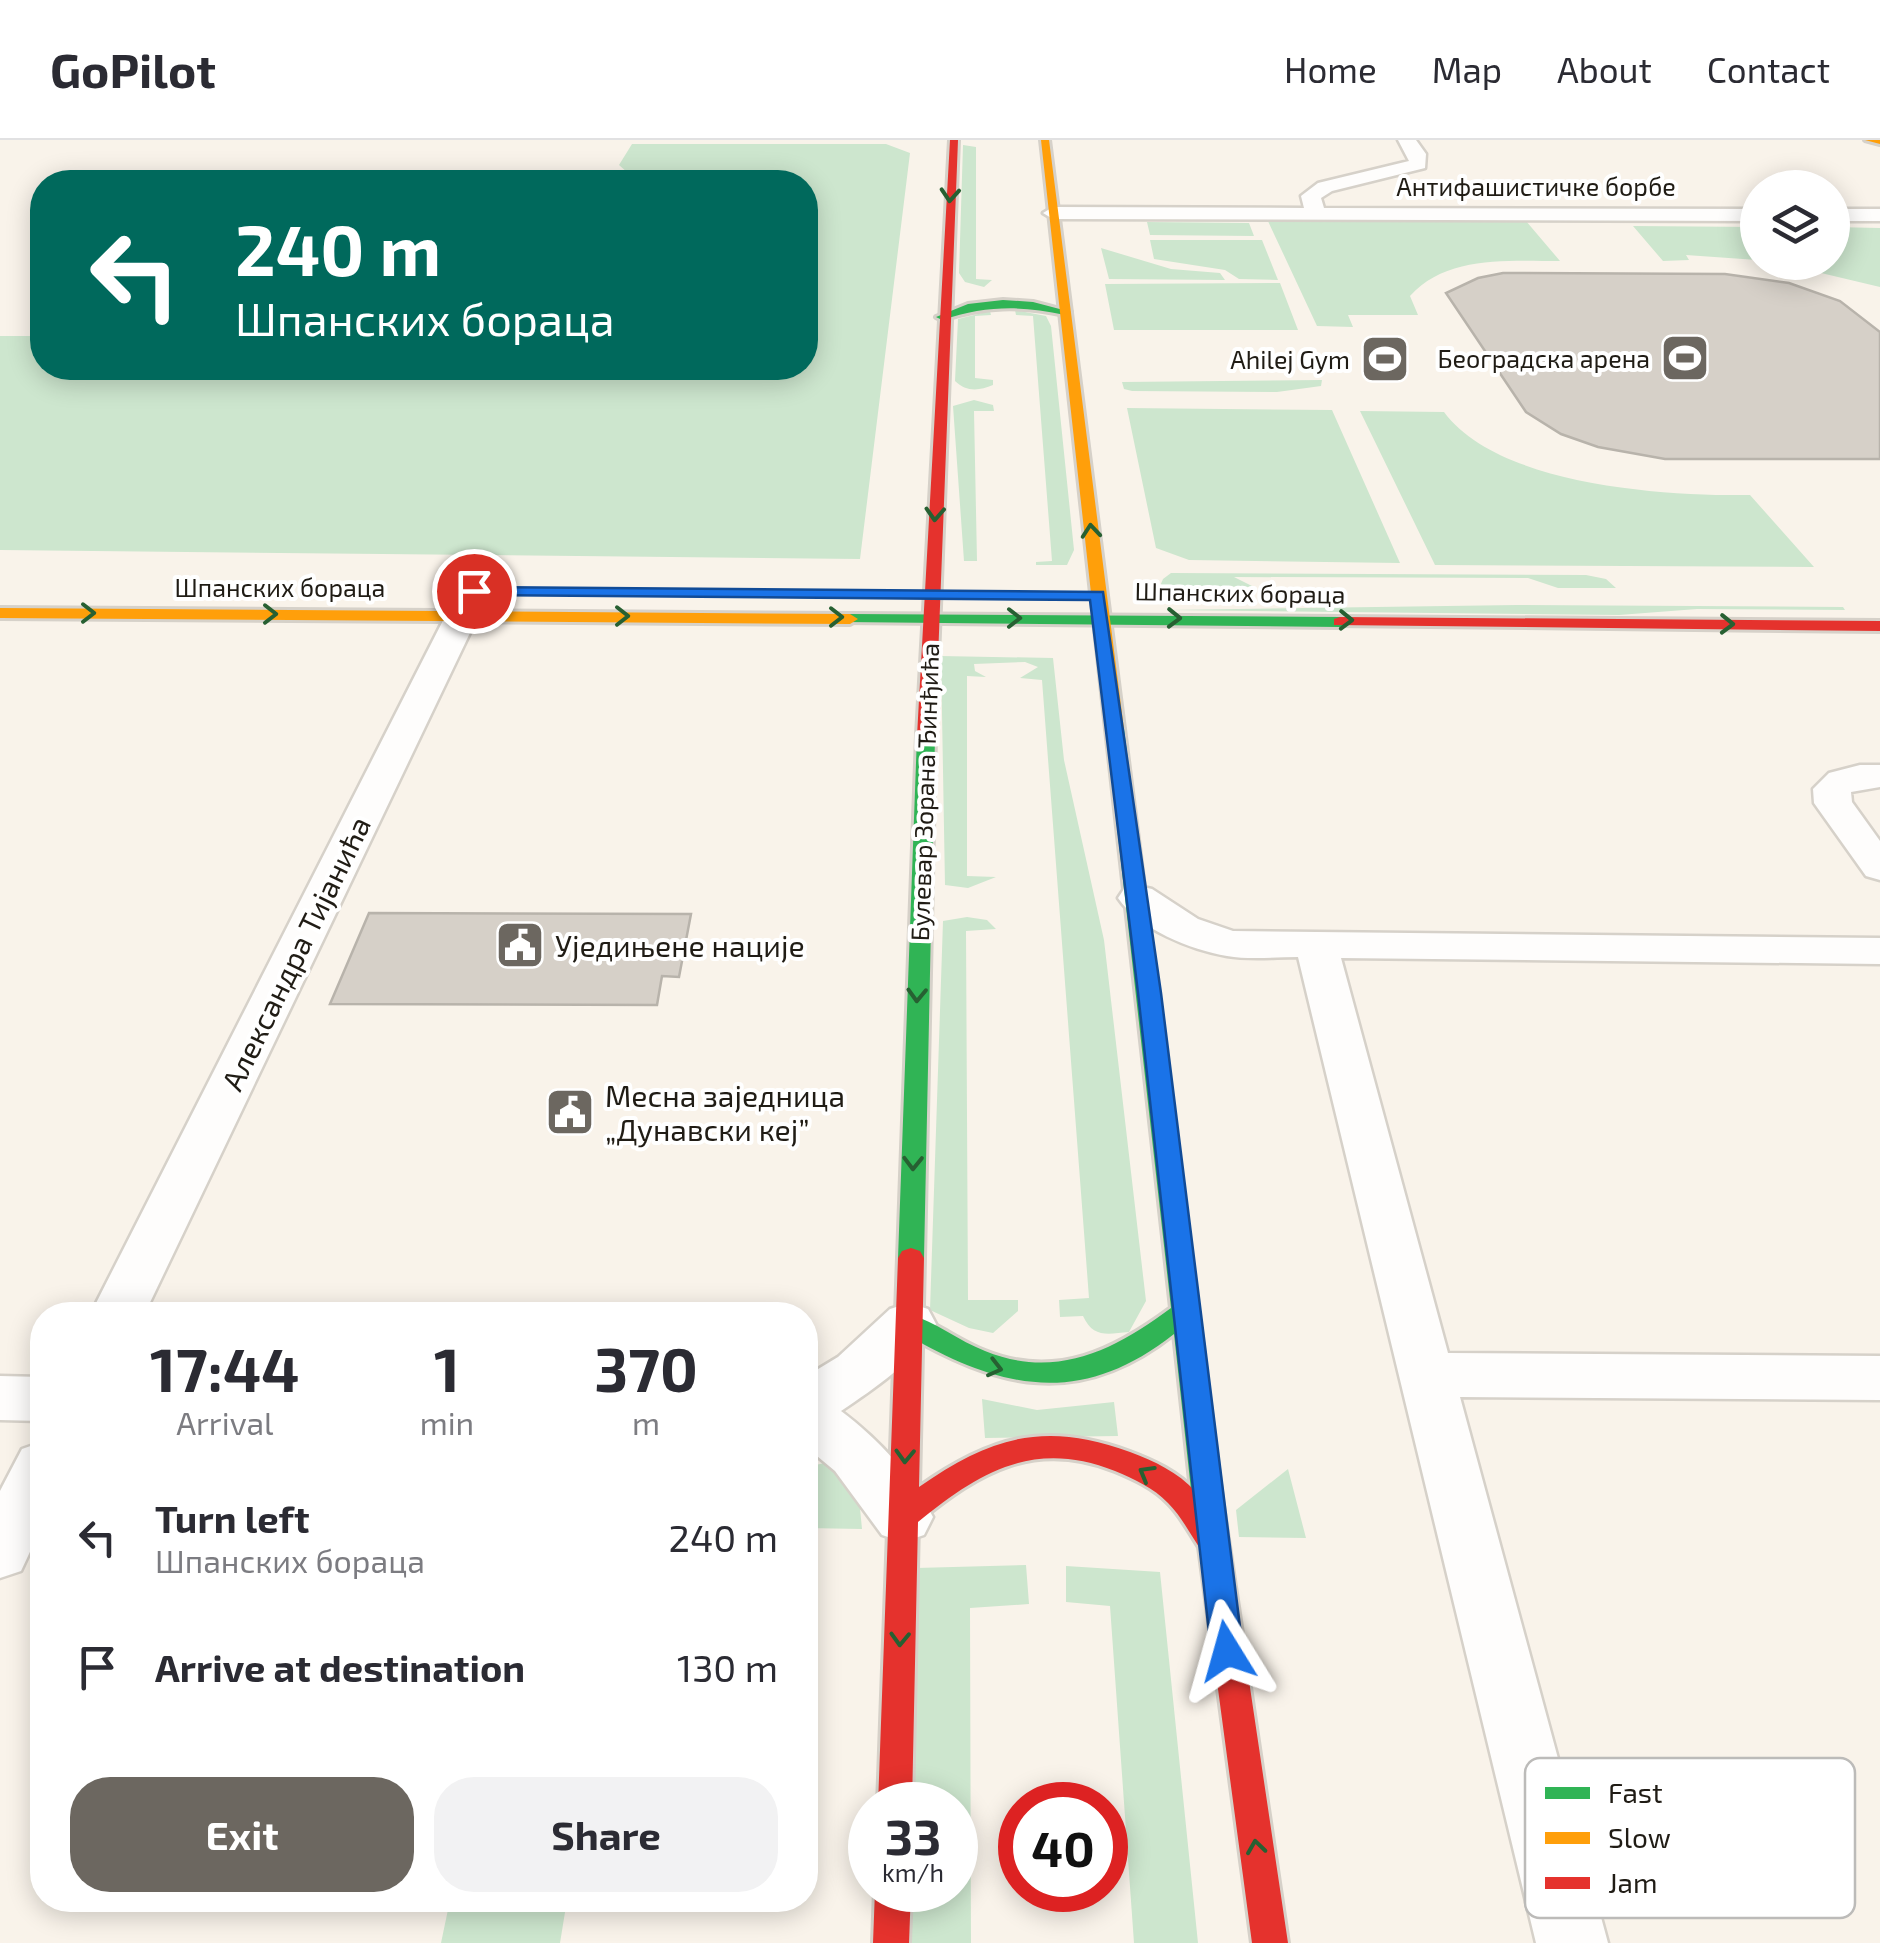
<!DOCTYPE html>
<html lang="en">
<head>
<meta charset="utf-8">
<style>
  body { margin:0; font-family:"Exo 2",sans-serif; background:#f2f2f3; color:#2b2b33; height:100vh; display:flex; flex-direction:column; font-size:38px; white-space:nowrap }
  * { box-sizing:border-box; margin:0 }
  p { font-size:32px; color:#7c7c81 }
  .icon { flex:none; width:55px; height:55px; fill:none; stroke:currentColor; stroke-width:2; stroke-linecap:round; stroke-linejoin:round }
  .map { position:relative; flex:1; overflow:hidden }
  .panel { position:absolute; left:30px; top:1162px; width:788px; height:610px; display:flex; flex-direction:column; background:#fff; border-radius:40px; box-shadow:0 5px 25px #0003 }
  .panel>* { flex:none }
  .top-card { position:absolute; left:30px; top:30px; width:788px; height:210px; border-radius:40px; box-shadow:0 5px 25px #0003; background:#00695c; color:#fff; overflow:hidden }
  .fabs { position:absolute; left:1740px; top:30px; display:grid; gap:20px }
  .fabs a { display:grid; place-items:center; width:110px; height:110px; border-radius:50%; background:#fff; box-shadow:0 5px 25px #0003; font-size:50px }
  .speed { position:absolute; left:848px; top:1642px; display:flex; gap:20px; font-size:50px; font-weight:700; text-align:center }
  .speed>* { display:grid; place-content:center; width:130px; height:130px; border-radius:50%; background:#fff; box-shadow:0 5px 25px #0003; line-height:1 }
  .speed small { font-size:25px; font-weight:400 }
  .speed .limit { border:15px solid #d22; background:#fff; color:#111 }
  .pin { position:absolute; display:grid; place-items:center; width:85px; height:85px; color:#fff; margin:-42px; border:5px solid #fff; border-radius:50%; box-shadow:0 2px 10px #0007 }
  .me { position:absolute; width:110px; margin:-55px; rotate:352deg; stroke-linejoin:round; filter:drop-shadow(0 0 8px #0008) }
  .turn { display:flex; align-items:center; gap:35px; height:210px; padding:0 40px; font-size:45px }
  .turn .icon { width:130px; height:130px; stroke-width:2.5 }
  .turn b { display:block; font-size:70px; line-height:85px }
  .eta { display:flex; justify-content:space-evenly; align-items:center; height:170px; text-align:center }
  .eta b { font-size:60px; font-weight:700; line-height:70px }
  .cta { display:flex; gap:20px; margin-top:auto; padding:20px 40px }
  .cta a { flex:1; height:115px; border-radius:40px; background:#6c6760; color:#fff; font-size:40px; font-weight:700; line-height:115px; text-align:center }
  .cta a+a { background:#f2f2f3; color:#2b2b33 }
  ul { padding:0; list-style:none }
  li { display:flex; align-items:center; gap:30px; height:130px; padding:0 40px }
  li div { flex:1 }
  li b { display:block; font-size:38px }
  li em { font-style:normal }
  header { display:flex; align-items:center; gap:60px; box-sizing:border-box; height:140px; padding:0 50px; background:#fff; border-bottom:2px solid #e1e1e2 }
  header strong { font-size:48px }
  nav { display:flex; gap:55px; margin-inline-start:auto; font-size:35px }
  .map>svg:first-child { display:block }
</style>
</head>
<body>
<header>
<strong>GoPilot</strong>
<nav><a>Home</a><a>Map</a><a>About</a><a>Contact</a></nav>
</header>
<div class="map">
<svg width="1880" height="1803" viewBox="0 0 1880 1803">
  <rect width="100%" height="100%" fill="#f9f3ea"/>
  <path fill="#cde6ce" d="M 632,4 L 886,4 L 910,13 L 860,419 L 0,410 L 0,196 L 42,196 L 42,228 L 805,228 L 805,42 L 624,42 L 628,33 L 619,25 Z
    M 963,5 L 976,7 L 976,139 L 992,140 L 984,147 L 965,142 L 959,133 Z
    M 1267,79 L 1526,81 L 1560,121 C 1510,121 1446,115 1410,156 L 1418,175 L 1348,175 L 1353,187 L 1317,186 Z
    M 1147,82 L 1249,83 L 1254,96 L 1150,95 Z
    M 1633,86 L 1757,87 L 1757,120 L 1686,115 L 1689,120 L 1663,121 Z
    M 1833,87 L 1880,88 L 1880,147 L 1779,123 L 1832,122 Z
    M 1150,100 L 1262,100 L 1278,140 L 1239,139 L 1225,130 L 1154,119 Z
    M 1101,108 L 1171,129 L 1220,133 L 1225,140 L 1109,139 Z
    M 1280,143 L 1298,190 L 1114,190 L 1105,144 Z
    M 1015,170 L 1046,176 L 1051,186 L 1074,410 L 1067,425 L 1036,425 L 1036,422 L 1052,421 L 1033,176 L 1016,175 Z
    M 990,171 L 991,175 L 975,176 L 975,238 L 993,240 L 993,245 C 979,251 966,252 955,241 L 958,179 Z
    M 1322,240 L 1321,246 L 1277,252 L 1132,251 L 1124,249 L 1122,242 Z
    M 974,260 L 993,265 L 994,271 L 974,271 L 977,421 L 964,421 L 953,266 Z
    M 1127,268 L 1332,270 L 1400,423 L 1189,420 L 1156,408 Z
    M 1360,271 L 1444,272 C 1499,346 1665,356 1750,355 L 1814,427 L 1435,425 Z
    M 1171,433 L 1586,435 L 1606,439 L 1616,448 L 1558,448 L 1528,438 L 1234,437 L 1254,447 L 1160,446 L 1163,439 Z
    M 1517,465 L 1843,467 L 1845,470 L 1697,469 L 1619,475 L 1168,470 Z
    M 941,516 L 1053,518 L 1064,620 L 1104,800 L 1146,1161 L 1129,1192 C 1107,1194 1093,1198 1083,1176 L 1060,1177 L 1059,1160 L 1089,1158 L 1042,540 L 1020,538 L 1038,527 L 1025,522 L 974,524 L 975,531 L 986,537 L 967,536 L 967,736 L 996,737 L 968,748 L 945,745 Z
    M 967,777 L 987,780 L 996,789 L 966,791 L 968,1160 L 1018,1160 L 1018,1171 L 993,1193 L 969,1188 L 930,1170 L 943,781 Z
    M 982,1259 L 1037,1270 L 1114,1262 L 1118,1296 L 985,1298 Z
    M 829,1322 L 859,1358 L 862,1389 L 805,1388 L 811,1326 Z
    M 1288,1329 L 1306,1398 L 1239,1397 L 1236,1370 Z
    M 1026,1425 L 1029,1464 L 970,1468 L 971,1803 L 908,1803 L 909,1750 L 955,1750 L 955,1665 L 911,1665 L 916,1428 Z
    M 1066,1426 L 1160,1432 L 1198,1803 L 1134,1803 L 1110,1466 L 1066,1462 Z
    M 450,1760 L 567,1760 L 560,1803 L 441,1803 Z"/>
  <path fill="#d6d0c8" stroke="#b8b3ab" stroke-width="2.5" d="M 1503,133 L 1725,134 L 1789,143 L 1840,161 L 1880,192 L 1880,319 L 1665,319 L 1598,307 L 1561,294 L 1526,272 L 1446,153 L 1478,138 Z
    M 369,773 L 691,774 L 679,837 L 662,836 L 657,865 L 330,864 Z"/>
  <g fill="none" stroke-linecap="round" stroke-linejoin="round">
    <g stroke="#d6d1c9" stroke-width="5">
      <path id="street" d="M 1398,0 L 1416,0 L 1426,14 L 1425,28 L 1332,51 L 1321,58 L 1324,68 L 1758,69 L 1758,81 L 1053,79 L 1043,73 L 1053,67 L 1304,68 L 1301,56 L 1318,43 L 1409,21 Z
        M 1832,69 L 1880,69 L 1880,81 L 1832,81 Z
        M 474,442 L 485,444 L 490,451 L 144,1175 L 90,1175 L 458,451 L 463,444 Z
        M 1860,625 L 1880,625 L 1880,647 L 1851,652 L 1852,662 L 1880,701 L 1880,740 L 1866,736 L 1814,663 L 1813,649 L 1829,633 Z
        M 1138,746 L 1152,749 L 1198,779 L 1233,791 L 1880,798 L 1880,824 L 1341,818 L 1448,1213 L 1880,1216 L 1880,1260 L 1460,1257 L 1608,1803 L 1536,1803 L 1298,817 C 1275,817 1250,820 1227,816 C 1191,810 1139,789 1118,758 L 1124,749 Z
        M 909,1163 L 928,1169 L 936,1184 C 916,1221 875,1248 841,1271 C 878,1299 912,1335 933,1377 L 924,1395 L 903,1402 L 882,1395 L 835,1331 L 805,1306 L 805,1237 L 838,1217 L 890,1169 Z
        M 0,1236 L 42,1237 L 42,1281 L 0,1280 Z
        M 42,1302 L 42,1386 L 21,1431 L 0,1438 L 0,1351 L 22,1309 Z"/>
    </g>
    <g stroke="#d6d1c9" stroke-width="6">
      <path id="fast" d="M 1003,160 L 1033,162 L 1071,172 L 1065,175 C 1020,165 985,166 942,180 L 936,177 L 968,164 Z
        M 850,474 L 1340,477 L 1348,482 L 1340,487 L 844,482 L 842,479 Z
        M 1115,584 L 1124,589 L 1222,1359 L 1217,1368 L 1207,1371 L 1197,1368 L 1192,1359 L 1174,1194 C 1078,1270 997,1248 900,1191 L 896,1184 L 900,1177 L 909,1174 C 936,1182 959,1201 985,1211 C 1056,1240 1115,1210 1171,1168 L 1106,589 Z
        M 926,591 L 935,596 L 924,1118 L 920,1125 L 902,1125 L 898,1118 L 917,596 Z"/>
    </g>
    <g stroke="#d6d1c9" stroke-width="6">
      <path id="slow" d="M 1041,0 L 1049,0 L 1124,589 L 1115,594 L 1106,589 Z
        M 1865,0 L 1880,0 L 1880,4 Z
        M 0,468 L 850,474 L 858,479 L 850,484 L 0,478 Z"/>
    </g>
    <g stroke="#d6d1c9" stroke-width="6">
      <path id="jam" d="M 950,0 L 958,0 L 935,596 L 926,601 L 917,596 Z
        M 1340,477 L 1880,481 L 1880,491 L 1334,485 L 1334,479 Z
        M 911,1108 L 920,1111 L 924,1118 L 919,1347 C 991,1296 1046,1281 1130,1312 C 1154,1321 1178,1332 1196,1352 L 1207,1347 L 1217,1350 L 1222,1359 L 1288,1803 L 1252,1803 L 1199,1407 C 1189,1392 1181,1376 1168,1363 C 1154,1348 1134,1339 1115,1331 C 1035,1299 980,1331 918,1382 L 912,1665 L 878,1665 L 898,1118 L 902,1111 Z
        M 875,1750 L 911,1750 L 909,1803 L 873,1803 Z"/>
    </g>
    <use href="#street" fill="#fefdfc" fill-rule="evenodd"/>
    <use href="#fast" fill="#30b455" fill-rule="evenodd"/>
    <use href="#slow" fill="#ff9f0a" fill-rule="evenodd"/>
    <use href="#jam" fill="#e5322d" fill-rule="evenodd"/>
  </g>
  <defs><path id="oneway-chevron" d="M-2-3.5L2.5 0L-2 3.5" fill="none" stroke-width="1.6" stroke-linecap="round" stroke-linejoin="round" transform="scale(2.5)"/></defs>
  <g stroke="#276032">
    <use href="#oneway-chevron" transform="translate(950 55) rotate(94)"/>
    <use href="#oneway-chevron" transform="translate(935 374) rotate(93)"/>
    <use href="#oneway-chevron" transform="translate(1091 391) rotate(-95)"/>
    <use href="#oneway-chevron" transform="translate(88 473)"/>
    <use href="#oneway-chevron" transform="translate(270 474)"/>
    <use href="#oneway-chevron" transform="translate(622 476)"/>
    <use href="#oneway-chevron" transform="translate(836 477)"/>
    <use href="#oneway-chevron" transform="translate(1014 478)"/>
    <use href="#oneway-chevron" transform="translate(1174 478) rotate(1)"/>
    <use href="#oneway-chevron" transform="translate(1346 480) rotate(1)"/>
    <use href="#oneway-chevron" transform="translate(1727 484) rotate(1)"/>
    <use href="#oneway-chevron" transform="translate(917 855) rotate(92)"/>
    <use href="#oneway-chevron" transform="translate(913 1023) rotate(91)"/>
    <use href="#oneway-chevron" transform="translate(995 1228) rotate(14)"/>
    <use href="#oneway-chevron" transform="translate(905 1316) rotate(92)"/>
    <use href="#oneway-chevron" transform="translate(1146 1333) rotate(-150)"/>
    <use href="#oneway-chevron" transform="translate(900 1499) rotate(92)"/>
    <use href="#oneway-chevron" transform="translate(1256 1707) rotate(-98)"/>
  </g>
  <path fill="#1a73e8" stroke="#114b97" stroke-width="2.5" d="M 469,447 L 1103,452 L 1161,853 L 1243,1511 L 1239,1521 L 1227,1526 L 1216,1521 L 1211,1511 L 1138,853 L 1090,460 L 474,455 L 469,454 Z"/>
  <defs>
    <g id="stadium-square" transform="scale(2.5)"><rect x="-9" y="-9" width="18" height="18" rx="4" fill="#6c6760" stroke="#fff"/><path d="M0-5a6.5 5 0 1 0 0 10a6.5 5 0 1 0 0-10ZM-3.5-1.8h7v3.6h-7Z" fill="#fff"/></g>
    <g id="civic-square" transform="scale(2.5)"><rect x="-9" y="-9" width="18" height="18" rx="4" fill="#6c6760" stroke="#fff"/><path d="M-.6-6.5H3V-4.5H.6V-3L4-1V1h2V6H-6V1h2V-1L-.6-3ZM-1.2 2.5V6h2.4V2.5Z" fill="#fff"/></g>
  </defs>
  <g fill-rule="evenodd">
    <use href="#stadium-square" x="1685" y="218"/>
    <use href="#stadium-square" x="1385" y="219"/>
    <use href="#civic-square" x="520" y="805"/>
    <use href="#civic-square" x="570" y="972"/>
  </g>
  <g text-anchor="middle" dominant-baseline="central" stroke-width="8" stroke-linejoin="round" paint-order="stroke">
    <g font-size="25" fill="#201c15" stroke="#fff">
      <text x="1536" y="46">Антифашистичке борбе</text>
      <text x="280" y="447">Шпанских бораца</text>
      <text transform="translate(1240 452) rotate(1)">Шпанских бораца</text>
      <text transform="translate(924 652) rotate(-88)">Булевар Зорана Ђинђића</text>
    </g>
    <g font-size="25" fill="#201c15" stroke="#fff" text-anchor="end">
      <text x="1650" y="218">Београдска арена</text>
      <text x="1350" y="219">Ahilej Gym</text>
    </g>
    <g font-size="30" fill="#201c15" stroke="#fff" text-anchor="start">
      <text x="555" y="805">Уједињене нације</text>
      <text x="605" y="955">Месна заједница<tspan x="605" dy="34">„Дунавски кеј”</tspan></text>
    </g>
    <g font-size="30" fill="#201c15" stroke="#fff">
      <text transform="translate(295 813) rotate(-64)">Александра Тијанића</text>
    </g>
  </g>
  <rect x="1525" y="1618" width="330" height="160" rx="15" fill="#fff" stroke="#bcbbb9" stroke-width="2.5"/>
  <rect x="1545" y="1647" width="45" height="12" fill="#30b455"/>
  <rect x="1545" y="1692" width="45" height="12" fill="#ff9f0a"/>
  <rect x="1545" y="1737" width="45" height="12" fill="#e5322d"/>
  <g font-size="28" fill="#201c15">
    <text x="1608" y="1663">Fast</text>
    <text x="1608" y="1708">Slow</text>
    <text x="1608" y="1753">Jam</text>
  </g>
</svg>
<div class="fabs">
<a><svg class="icon" aria-label="layers" viewBox="0 0 24 24"><path d="M12 4l9 5-9 5-9-5zM3 14l9 5 9-5"/></svg></a>
</div>
<div class="speed"><div>33<small>km/h</small></div><div class="limit">40</div></div>
<div class="pin" style="left:474px;top:451px;background:#d93025"><svg class="icon" aria-label="arrive" viewBox="0 0 24 24"><path d="M6 21V4h12l-3 4 3 4H6"/></svg></div>
<svg class="me" style="left:1227px;top:1511px" viewBox="-20 -20 40 40"><path d="M0-17L14 15 0 8-14 15z" fill="#1a73e8" stroke="#fff" stroke-width="4"/></svg>
<div class="top-card">
<div class="turn"><svg class="icon" aria-label="left" viewBox="0 0 24 24"><path d="M17 20v-9H6M10 6l-5 5 5 5"/></svg><div><b>240 m</b>Шпанских бораца</div></div>
</div>
<section class="panel">
<div class="eta">
<div><b>17:44</b><p>Arrival</p></div>
<div><b>1</b><p>min</p></div>
<div><b>370</b><p>m</p></div>
</div>
<ul>
<li><svg class="icon" aria-label="left" viewBox="0 0 24 24"><path d="M17 20v-9H6M10 6l-5 5 5 5"/></svg><div><b>Turn left</b><p>Шпанских бораца</p></div><em>240 m</em></li>
<li><svg class="icon" aria-label="arrive" viewBox="0 0 24 24"><path d="M6 21V4h12l-3 4 3 4H6"/></svg><div><b>Arrive at destination</b></div><em>130 m</em></li>
</ul>
<div class="cta"><a>Exit</a><a>Share</a></div>
</section>
</div>
</body>
</html>
